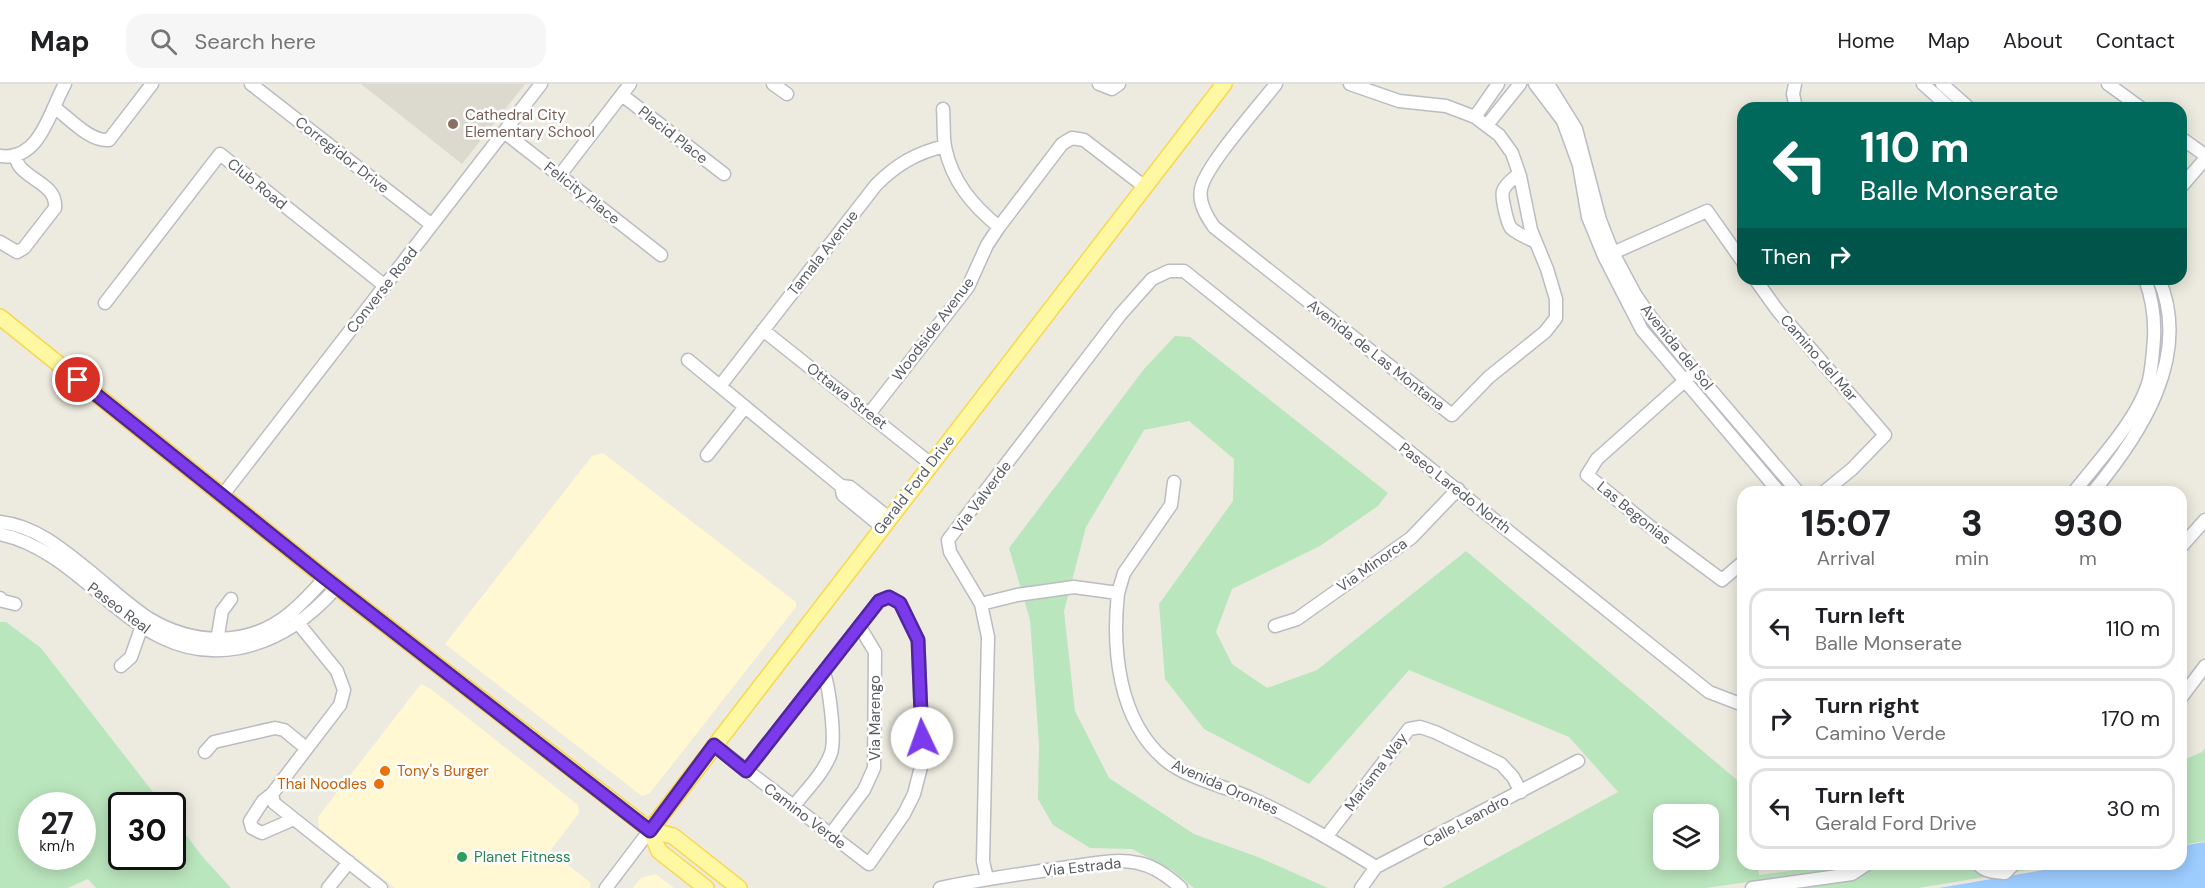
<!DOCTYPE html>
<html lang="en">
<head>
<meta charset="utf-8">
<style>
  body { margin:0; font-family:"DM Sans",sans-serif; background:#f6f6f6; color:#202124; height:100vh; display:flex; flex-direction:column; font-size:22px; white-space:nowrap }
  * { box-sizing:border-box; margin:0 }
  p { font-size:20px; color:#757577 }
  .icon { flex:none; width:33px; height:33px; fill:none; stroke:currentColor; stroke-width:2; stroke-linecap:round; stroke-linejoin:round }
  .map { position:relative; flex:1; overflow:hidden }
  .panel { position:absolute; left:1737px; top:402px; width:450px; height:384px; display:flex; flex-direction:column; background:#fff; border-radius:18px; box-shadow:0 3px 15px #0003 }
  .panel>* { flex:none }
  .banner { position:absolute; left:1737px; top:18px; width:450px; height:183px; border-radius:18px; box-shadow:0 3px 15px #0003; background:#00695c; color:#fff; overflow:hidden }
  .tools { position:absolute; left:1653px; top:720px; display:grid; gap:12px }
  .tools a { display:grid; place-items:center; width:66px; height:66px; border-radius:12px; background:#fff; box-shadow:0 3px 15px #0003; font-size:30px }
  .speed { position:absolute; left:18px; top:708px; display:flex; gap:12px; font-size:30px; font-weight:700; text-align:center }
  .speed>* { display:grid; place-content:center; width:78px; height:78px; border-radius:50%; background:#fff; box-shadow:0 3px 15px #0003; line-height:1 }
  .speed small { font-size:15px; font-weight:400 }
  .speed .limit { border:3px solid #111; border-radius:9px; background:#fff; color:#111 }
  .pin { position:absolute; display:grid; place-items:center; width:51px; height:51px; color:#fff; margin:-26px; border:3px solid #fff; border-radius:50%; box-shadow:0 2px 6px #0007 }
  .me { position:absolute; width:66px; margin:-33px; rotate:357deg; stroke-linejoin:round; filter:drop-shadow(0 0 4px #0008) }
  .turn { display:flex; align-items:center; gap:21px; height:126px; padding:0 24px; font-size:27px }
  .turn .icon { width:78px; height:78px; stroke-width:2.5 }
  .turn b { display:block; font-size:42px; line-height:51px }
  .then { display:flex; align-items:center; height:57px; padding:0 24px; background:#0003; gap:12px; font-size:22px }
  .eta { display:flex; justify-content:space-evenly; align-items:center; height:102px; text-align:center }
  .eta b { font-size:36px; font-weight:800; line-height:42px }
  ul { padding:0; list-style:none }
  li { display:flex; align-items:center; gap:18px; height:81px; margin:0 12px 9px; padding:0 12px; border:3px solid #e0e0e0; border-radius:18px }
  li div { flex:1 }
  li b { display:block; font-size:22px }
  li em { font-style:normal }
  header { display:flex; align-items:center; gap:36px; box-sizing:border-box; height:84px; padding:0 30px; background:#fff; border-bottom:2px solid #e0e0e0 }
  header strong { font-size:28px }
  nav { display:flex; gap:33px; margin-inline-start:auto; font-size:21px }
  .search { width:420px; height:54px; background:#f6f6f6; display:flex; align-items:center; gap:15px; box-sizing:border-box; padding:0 21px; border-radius:18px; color:#757577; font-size:22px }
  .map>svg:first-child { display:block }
</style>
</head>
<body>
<header>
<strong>Map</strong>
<div class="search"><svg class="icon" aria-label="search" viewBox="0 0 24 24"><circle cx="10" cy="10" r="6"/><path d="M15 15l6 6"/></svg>Search here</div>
<nav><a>Home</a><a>Map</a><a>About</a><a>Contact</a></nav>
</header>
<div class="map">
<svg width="2205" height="804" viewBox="0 0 2205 804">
  <rect width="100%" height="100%" fill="#edebdf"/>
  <path fill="#fff8d2" d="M 603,369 L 796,518 L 796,523 L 650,709 L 642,712 L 445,560 L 592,372 Z
    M 421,600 L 431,605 L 578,721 L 579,729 L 550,767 L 591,799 L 590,804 L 395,804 L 319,744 L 318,733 Z
    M 656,790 L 674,804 L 633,804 L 641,794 Z"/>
  <path fill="#dcdace" d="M 361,0 L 525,0 L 462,80 Z"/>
  <path fill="#bae6bd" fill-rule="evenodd" d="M 1175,252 L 1190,253 L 1388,409 L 1378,422 L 1320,462 L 1232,505 L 1216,548 L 1232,580 L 1267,604 L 1317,586 L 1466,467 L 1737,696 L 1743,716 L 1743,780 L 1757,780 L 1759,791 L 1840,780 L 2065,780 L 1918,804 L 1750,804 L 1748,798 L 1706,804 L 1442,804 L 1618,708 L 1569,653 L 1409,586 L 1309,700 L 1204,645 L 1165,595 L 1159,520 L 1233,417 L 1234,375 L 1189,337 L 1144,346 L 1086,443 L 1064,527 L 1075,627 L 1109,694 L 1194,750 L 1258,773 L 1328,804 L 1194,804 L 1172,786 L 1132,765 L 1090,764 L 1053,741 L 1038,715 L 1039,660 L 1030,536 L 1009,464 L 1144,285 ZM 1664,730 L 1708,730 L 1708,776 L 1664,776 Z
    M 0,538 L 6,538 L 41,564 L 163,721 L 122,722 L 122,772 L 172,772 L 173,734 L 202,772 L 231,804 L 96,804 L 88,795 L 68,804 L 0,804 ZM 32,722 L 82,722 L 82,772 L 32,772 Z
    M 2205,664 L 2205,757 L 2181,761 L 2181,677 L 2202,668 Z"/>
  <path fill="#9dccff" d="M 2205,758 L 2205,804 L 1939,804 L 2079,780 L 2181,780 L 2181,762 Z"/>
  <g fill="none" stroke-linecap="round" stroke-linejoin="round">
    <g stroke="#babcc2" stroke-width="15">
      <path id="minor" d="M 251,0 L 432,141
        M 773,0 L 787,10
        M 1099,0 L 1112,5 L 1119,0
        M 1276,0 C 1260,21 1205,82 1201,105 C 1198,119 1207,133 1214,143 L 1452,331 L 1489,293 L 1545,248 L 1556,234 L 1556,215 L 1547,185 L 1531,146 L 1520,92 L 1512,69 L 1499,51 L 1475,33 L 1446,22 L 1399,17 L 1350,0
        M 1535,0 L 1563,37 L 1579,81 L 1588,133 L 1604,172 L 1642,246 L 1779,408
        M 1548,0 L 1576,45 L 1600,136 L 1613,169 L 1636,212 L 1653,236 L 1687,278 L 1798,408
        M 1795,0 L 1793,10 L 1796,24
        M 1923,0 L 1950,24
        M 1942,0 L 1969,24
        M 2108,0 L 2141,24
        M 622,11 L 724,90
        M 54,23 C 69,34 90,58 109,56 L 152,0
        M 943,25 C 944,37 943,51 945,63 C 952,97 972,121 999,143
        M 1475,33 L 1498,0
        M 1487,41 L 1520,0
        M 504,48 L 661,171
        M 2181,54 L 2205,71
        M 0,72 C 40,78 50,26 65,0
        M 1519,90 C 1514,94 1505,100 1503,107 C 1501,112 1507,139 1511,144 C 1517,150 1528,154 1536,158
        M 560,91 L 630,0
        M 2181,103 L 2205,75
        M 0,158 L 17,168 L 24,164 L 55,124 C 57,103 34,98 21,84 C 18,81 16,75 14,71
        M 1606,172 L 1707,127 L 1743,178
        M 1755,195 L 1778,227 L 1885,351 L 1852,385 L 1824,408
        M 105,219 L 220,70 L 385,202
        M 763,246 L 931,380
        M 688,276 L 841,402 L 850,403 L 889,434
        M 1690,292 L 1597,375 L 1587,391 L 1648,441 L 1722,496 L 1743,478
        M 720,302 L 876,101 C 897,80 916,69 945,62
        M 869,330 L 968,203 L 987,161 L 999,143 L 1062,60 L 1072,54 L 1084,56 L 1145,103
        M 707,371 L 745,323
        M 841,402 L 843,411 L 882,443
        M 2074,408 C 2098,377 2139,334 2149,296 C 2152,283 2153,268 2154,254 C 2155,234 2152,214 2145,195
        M 2093,408 C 2141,350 2192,272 2159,195
        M 222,412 L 541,0
        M 0,438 C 35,442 61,464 87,485 C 107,501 127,520 148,534 C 192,561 248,564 290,529 C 303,519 314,506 325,494
        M 0,450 C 91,469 134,584 239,564 C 280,556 310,533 337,503
        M 2181,463 L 2205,436
        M 1118,509 L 1124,489 L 1171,421 L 1174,398
        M 0,514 L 3,517 L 15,520
        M 981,520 L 1017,511 L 1074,503 L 1118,509 C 1112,565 1118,635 1164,675 C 1186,694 1224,702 1251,714 C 1295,734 1335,758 1376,783
        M 294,534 L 337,587 L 344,606 L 340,621 L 272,710 L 274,719 L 381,804
        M 1275,542 L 1297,535 L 1411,454 L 1458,405
        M 216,563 L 222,527 L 231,515
        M 121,582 L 131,573 L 144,536
        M 2181,614 L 2205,582
        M 714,661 L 869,780 L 904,730 L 914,710 L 921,683 L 922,654 L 918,556 L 900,519 L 889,513 L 879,517 L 746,687
        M 205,668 L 214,658 L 275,644 L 284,646 L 306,664
        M 272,710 L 263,717 L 250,737 L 252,744 L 262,749 L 294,735
        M 793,723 C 806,706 824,689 831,669 C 836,654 829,603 824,589
        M 830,751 L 864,706 L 874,684 L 875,568 L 860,543
        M 1326,753 L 1409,645 L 1420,643 L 1435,648 L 1501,680 L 1513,693 L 1521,708
        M 1978,780 C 1985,788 1994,788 2005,789 L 2014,780
        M 987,795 L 983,777 L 988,553 L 981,520 L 950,468 L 948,456 L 1120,231 L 1152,195 L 1169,187 L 1184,187 L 1709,608 L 1743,621
        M 328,804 L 349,778
        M 606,804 L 650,746
        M 940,804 C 983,795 1026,789 1069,783 C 1091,780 1115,774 1138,779 C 1155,782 1169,793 1181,804
        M 1361,804 L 1376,783 L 1578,677
        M 1752,804 L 1852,790 L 1867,780"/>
    </g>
    <g stroke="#f8d74c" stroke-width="18">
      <path id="major" d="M 0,233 L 325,494 L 650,746 L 673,752 L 739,804
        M 650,746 L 1224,0
        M 650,746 L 659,767 L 706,804"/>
    </g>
    <use href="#minor" stroke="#fff" stroke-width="12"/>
    <use href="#major" stroke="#fff8a2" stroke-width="15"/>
  </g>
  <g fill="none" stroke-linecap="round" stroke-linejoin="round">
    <g stroke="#51269a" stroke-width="15">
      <path id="route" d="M 78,296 L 325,494 L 650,747 L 714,661 L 746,687 L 879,517 L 889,513 L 900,519 L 918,556 L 922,654"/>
    </g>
    <use href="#route" stroke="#7c3aed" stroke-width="10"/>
  </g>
  <circle fill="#8d6e63" stroke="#fff" stroke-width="2" cx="453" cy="40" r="6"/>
  <g fill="#e8710a" stroke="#fff" stroke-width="2">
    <circle cx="385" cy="687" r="6"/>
    <circle cx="379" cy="700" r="6"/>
  </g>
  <circle fill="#2e9e5b" stroke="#fff" stroke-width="2" cx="462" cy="773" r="6"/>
  <g text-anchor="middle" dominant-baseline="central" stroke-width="5" stroke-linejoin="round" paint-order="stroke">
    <g font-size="15" fill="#785e54" stroke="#fff" text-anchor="start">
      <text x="465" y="31">Cathedral City<tspan x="465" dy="17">Elementary School</tspan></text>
    </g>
    <g font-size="15" fill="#585c61" stroke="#fff">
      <text transform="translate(673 51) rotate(38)">Placid Place</text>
      <text transform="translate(342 71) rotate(38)">Corregidor Drive</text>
      <text transform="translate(257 100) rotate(39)">Club Road</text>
      <text transform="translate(582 109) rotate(38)">Felicity Place</text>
      <text transform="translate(823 169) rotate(-52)">Tamala Avenue</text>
      <text transform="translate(382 206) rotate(-52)">Converse Road</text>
      <text transform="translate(933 245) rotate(-53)">Woodside Avenue</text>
      <text transform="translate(1677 263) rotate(51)">Avenida del Sol</text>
      <text transform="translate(1376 271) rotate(38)">Avenida de Las Montana</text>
      <text transform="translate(1819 274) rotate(49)">Camino del Mar</text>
      <text transform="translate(847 312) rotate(38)">Ottawa Street</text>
      <text transform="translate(914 401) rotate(-52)">Gerald Ford Drive</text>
      <text transform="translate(1455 404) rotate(38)">Paseo Laredo North</text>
      <text transform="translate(982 413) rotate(-53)">Via Valverde</text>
      <text transform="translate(1634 429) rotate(39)">Las Begonias</text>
      <text transform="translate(1372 481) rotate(-35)">Via Minorca</text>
      <text transform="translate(119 524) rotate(37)">Paseo Real</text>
      <text transform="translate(875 634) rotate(-90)">Via Marengo</text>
      <text transform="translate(1376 688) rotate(-53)">Marisma Way</text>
      <text transform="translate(1225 703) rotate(24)">Avenida Orontes</text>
      <text transform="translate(805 732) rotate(37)">Camino Verde</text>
      <text transform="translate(1466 737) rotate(-28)">Calle Leandro</text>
      <text transform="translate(1082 783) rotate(-6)">Via Estrada</text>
    </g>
    <g font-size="15" fill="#c56008" stroke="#fff" text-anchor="start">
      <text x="397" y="687">Tony's Burger</text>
      <text x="367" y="700" text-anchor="end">Thai Noodles</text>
    </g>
    <g font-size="15" fill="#27864d" stroke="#fff" text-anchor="start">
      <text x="474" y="773">Planet Fitness</text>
    </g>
  </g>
</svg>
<div class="tools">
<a><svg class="icon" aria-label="layers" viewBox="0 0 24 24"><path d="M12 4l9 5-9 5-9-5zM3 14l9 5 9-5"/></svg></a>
</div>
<div class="speed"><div>27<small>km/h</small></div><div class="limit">30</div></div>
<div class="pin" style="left:78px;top:296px;background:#d93025"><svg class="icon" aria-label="arrive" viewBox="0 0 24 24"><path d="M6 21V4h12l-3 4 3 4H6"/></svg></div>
<svg class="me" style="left:922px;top:654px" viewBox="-20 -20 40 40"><circle r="19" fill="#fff"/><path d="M0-13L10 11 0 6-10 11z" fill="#7c3aed"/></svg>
<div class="banner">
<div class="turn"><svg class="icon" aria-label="left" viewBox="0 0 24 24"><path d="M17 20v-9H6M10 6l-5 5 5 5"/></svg><div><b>110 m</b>Balle Monserate</div></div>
<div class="then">Then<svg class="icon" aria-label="right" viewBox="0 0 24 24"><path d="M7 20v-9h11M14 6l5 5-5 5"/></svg></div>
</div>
<section class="panel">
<div class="eta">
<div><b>15:07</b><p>Arrival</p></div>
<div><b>3</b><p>min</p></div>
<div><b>930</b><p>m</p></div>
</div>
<ul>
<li><svg class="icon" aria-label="left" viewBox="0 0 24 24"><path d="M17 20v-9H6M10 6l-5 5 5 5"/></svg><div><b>Turn left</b><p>Balle Monserate</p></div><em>110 m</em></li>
<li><svg class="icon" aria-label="right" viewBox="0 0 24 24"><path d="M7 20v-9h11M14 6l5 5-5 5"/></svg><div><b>Turn right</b><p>Camino Verde</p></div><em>170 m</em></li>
<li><svg class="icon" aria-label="left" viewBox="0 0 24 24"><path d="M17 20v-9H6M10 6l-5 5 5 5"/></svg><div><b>Turn left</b><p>Gerald Ford Drive</p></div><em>30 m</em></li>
</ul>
</section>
</div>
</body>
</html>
